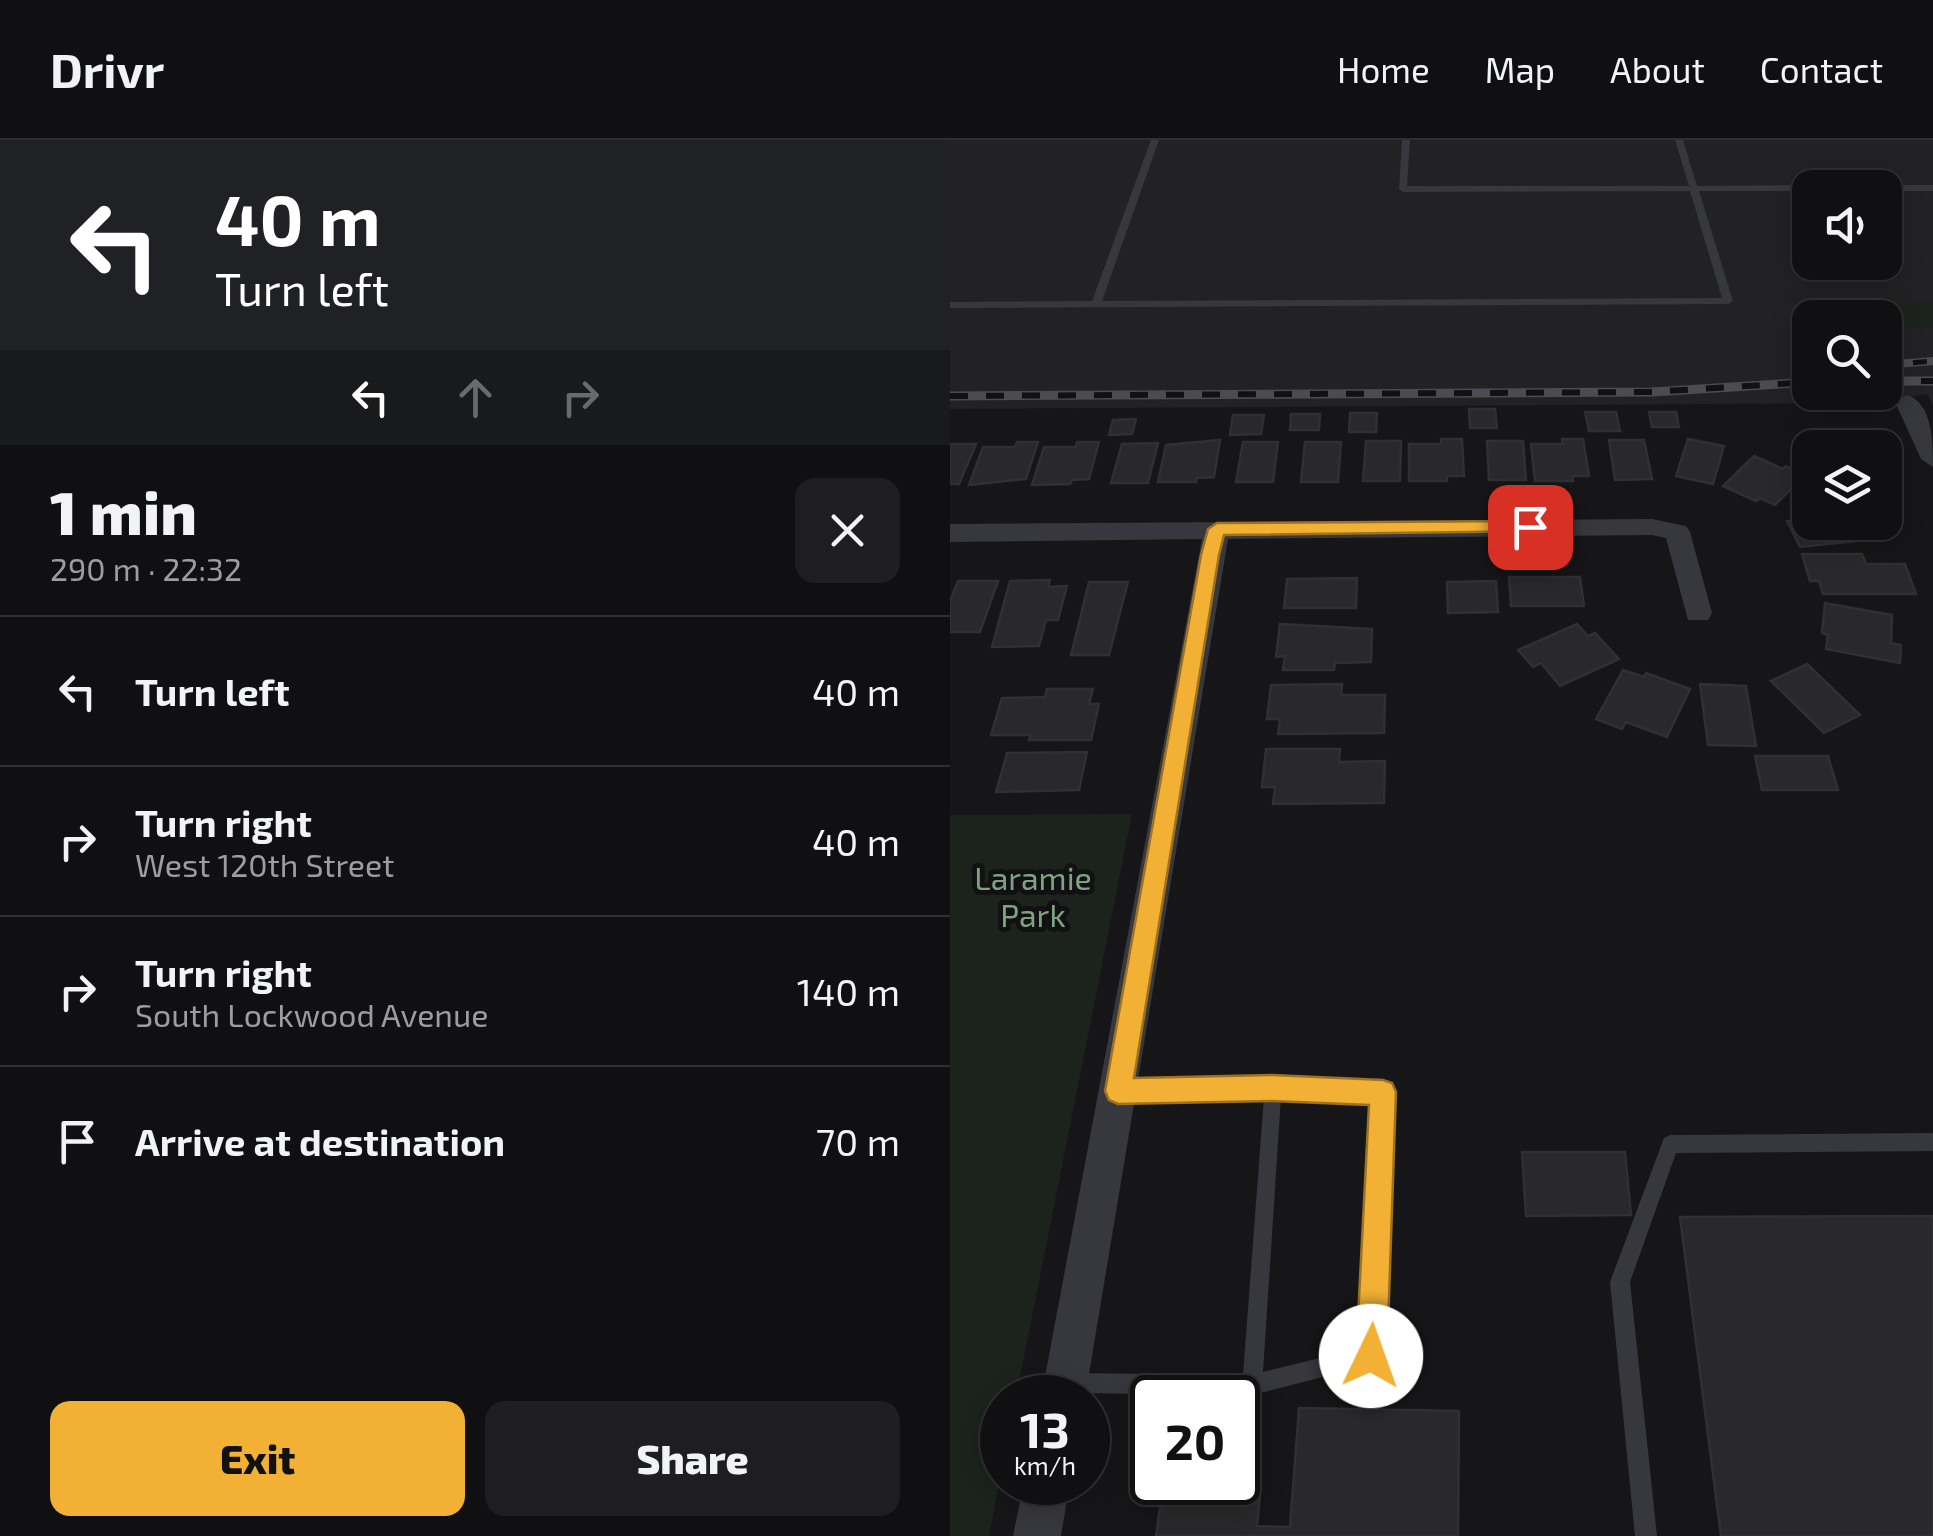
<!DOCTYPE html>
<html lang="en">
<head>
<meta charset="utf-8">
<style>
  body { margin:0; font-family:"Exo 2",sans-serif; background:#1e1e20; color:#f1f3f6; height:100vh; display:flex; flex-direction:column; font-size:38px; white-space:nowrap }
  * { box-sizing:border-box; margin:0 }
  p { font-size:32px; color:#9c9d9f }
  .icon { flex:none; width:55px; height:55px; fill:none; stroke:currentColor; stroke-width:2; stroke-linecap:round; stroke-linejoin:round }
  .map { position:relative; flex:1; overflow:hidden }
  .sheet { display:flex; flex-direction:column; background:#101012; width:950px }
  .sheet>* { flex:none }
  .top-card { background:#202124; color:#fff; overflow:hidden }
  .fabs { position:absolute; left:842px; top:30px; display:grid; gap:20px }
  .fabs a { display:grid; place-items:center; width:110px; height:110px; border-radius:20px; background:#101012; box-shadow:0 5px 25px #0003,0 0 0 2px #303032; font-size:50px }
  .speed { position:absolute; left:30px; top:1235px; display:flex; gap:20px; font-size:50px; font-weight:700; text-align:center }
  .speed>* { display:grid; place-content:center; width:130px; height:130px; border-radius:50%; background:#101012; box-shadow:0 5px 25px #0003,0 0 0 2px #303032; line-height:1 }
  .speed small { font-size:25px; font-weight:400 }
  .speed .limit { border:5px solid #111; border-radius:15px; background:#fff; color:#111 }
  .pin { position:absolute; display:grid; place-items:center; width:85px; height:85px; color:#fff; margin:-42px; border-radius:20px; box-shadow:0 5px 15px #0006 }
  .me { position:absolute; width:110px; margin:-55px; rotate:3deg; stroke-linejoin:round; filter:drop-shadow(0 0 8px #0008) }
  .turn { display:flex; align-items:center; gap:35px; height:210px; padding:0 50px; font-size:45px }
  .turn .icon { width:130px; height:130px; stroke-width:2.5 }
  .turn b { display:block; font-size:70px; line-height:85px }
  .lanes { display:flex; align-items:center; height:95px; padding:0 50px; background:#0003; justify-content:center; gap:50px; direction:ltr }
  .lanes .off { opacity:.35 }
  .round { display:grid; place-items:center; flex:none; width:105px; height:105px; border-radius:20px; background:#1e1e20 }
  .overview { display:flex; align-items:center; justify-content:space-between; height:170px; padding:0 50px }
  h1 { font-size:60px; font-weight:800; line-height:75px }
  .button { display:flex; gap:20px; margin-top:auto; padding:20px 50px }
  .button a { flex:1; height:115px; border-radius:20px; background:#f2b134; color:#111; font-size:40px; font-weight:800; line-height:115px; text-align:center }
  .button a+a { background:#1e1e20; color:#f1f3f6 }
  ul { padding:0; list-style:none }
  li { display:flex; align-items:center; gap:30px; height:150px; padding:0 50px; border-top:2px solid #303032 }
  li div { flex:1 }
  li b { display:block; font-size:38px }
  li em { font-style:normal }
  header { display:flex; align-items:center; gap:60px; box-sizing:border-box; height:140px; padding:0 50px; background:#101012; border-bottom:2px solid #303032 }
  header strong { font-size:48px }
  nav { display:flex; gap:55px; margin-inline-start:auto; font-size:35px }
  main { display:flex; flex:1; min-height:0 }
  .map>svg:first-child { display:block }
</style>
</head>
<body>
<header>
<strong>Drivr</strong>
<nav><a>Home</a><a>Map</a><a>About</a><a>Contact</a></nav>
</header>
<main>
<section class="sheet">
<div class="top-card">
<div class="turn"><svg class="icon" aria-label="left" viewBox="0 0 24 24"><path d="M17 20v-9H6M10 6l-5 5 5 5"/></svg><div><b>40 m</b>Turn left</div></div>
<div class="lanes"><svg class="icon" aria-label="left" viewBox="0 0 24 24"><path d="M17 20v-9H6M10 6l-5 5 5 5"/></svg><svg class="icon off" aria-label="ahead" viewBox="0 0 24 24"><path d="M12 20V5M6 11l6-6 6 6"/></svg><svg class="icon off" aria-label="right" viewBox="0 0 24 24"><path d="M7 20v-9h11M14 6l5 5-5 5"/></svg></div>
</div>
<div class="overview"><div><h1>1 min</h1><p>290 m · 22:32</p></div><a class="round"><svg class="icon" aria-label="close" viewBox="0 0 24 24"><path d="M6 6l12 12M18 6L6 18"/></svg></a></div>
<ul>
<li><svg class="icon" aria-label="left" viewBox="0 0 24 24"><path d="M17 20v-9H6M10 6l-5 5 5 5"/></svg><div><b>Turn left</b></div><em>40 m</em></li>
<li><svg class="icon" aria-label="right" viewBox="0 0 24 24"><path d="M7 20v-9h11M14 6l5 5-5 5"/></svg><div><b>Turn right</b><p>West 120th Street</p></div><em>40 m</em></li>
<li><svg class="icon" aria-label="right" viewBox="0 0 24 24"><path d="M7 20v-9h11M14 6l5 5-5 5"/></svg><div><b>Turn right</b><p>South Lockwood Avenue</p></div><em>140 m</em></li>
<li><svg class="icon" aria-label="arrive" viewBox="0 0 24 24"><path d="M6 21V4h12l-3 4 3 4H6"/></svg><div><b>Arrive at destination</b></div><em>70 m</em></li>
</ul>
<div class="button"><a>Exit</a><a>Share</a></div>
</section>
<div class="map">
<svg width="983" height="1396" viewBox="0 0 983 1396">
  <rect width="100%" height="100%" fill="#161618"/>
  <path fill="#222225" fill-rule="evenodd" d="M 0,0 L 983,0 L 983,162 L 899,162 L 904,177 L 860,178 L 860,252 L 935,252 L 935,187 L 983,187 L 983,265 L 977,254 L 924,263 L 0,269 ZM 860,48 L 935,48 L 935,122 L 860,122 Z"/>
  <path fill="#1c231d" d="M 898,162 L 983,162 L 983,187 L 935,187 L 935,178 L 904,177 Z
    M 182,674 L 66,1257 L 52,1258 L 52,1328 L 39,1396 L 0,1396 L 0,675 Z"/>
  <path fill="#29292c" stroke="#303034" stroke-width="2.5" d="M 519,269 L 545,269 L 547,288 L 520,288 Z
    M 635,272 L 666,272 L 670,291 L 639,291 Z
    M 699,272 L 726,272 L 729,287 L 702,287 Z
    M 400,273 L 427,273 L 426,292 L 399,292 Z
    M 341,274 L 370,274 L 369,290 L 340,290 Z
    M 283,275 L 314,275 L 311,294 L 280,295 Z
    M 186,279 L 182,294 L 159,295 L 163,280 Z
    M 491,299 L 512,299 L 514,336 L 497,336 L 497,341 L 459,341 L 459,304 L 491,304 Z
    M 612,299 L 633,299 L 639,336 L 622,336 L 623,341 L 585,341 L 581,304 L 613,304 Z
    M 738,299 L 774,306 L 763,344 L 726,336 Z
    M 270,300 L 264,337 L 247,338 L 246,342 L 208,342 L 216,305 Z
    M 659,300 L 694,300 L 702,339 L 665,340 Z
    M 416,301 L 451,301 L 450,341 L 413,341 Z
    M 537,301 L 573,301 L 576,340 L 539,340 Z
    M 67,302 L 88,302 L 76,339 L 19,345 L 33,307 L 65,307 Z
    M 127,302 L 149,302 L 139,339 L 122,340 L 120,344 L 82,345 L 94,307 L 126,307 Z
    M 293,302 L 328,302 L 323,342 L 286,342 Z
    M 355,302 L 391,302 L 388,342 L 351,342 Z
    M 208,303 L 198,343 L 161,343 L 172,304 Z
    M 0,304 L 26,304 L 9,344 L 0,344 Z
    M 804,316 L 833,329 L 836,326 L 855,335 L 825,365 L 810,358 L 806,361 L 773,346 Z
    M 860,379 L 860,382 L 906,382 L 917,400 L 850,407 L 837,381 Z
    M 852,414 L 912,414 L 916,424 L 955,424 L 966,454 L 873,454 L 869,441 L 860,441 Z
    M 559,437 L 630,437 L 634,466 L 561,466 Z
    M 407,438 L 406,468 L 334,468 L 337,439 Z
    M 100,440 L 98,447 L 117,446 L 108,480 L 96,480 L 89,506 L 42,507 L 60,441 Z
    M 8,441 L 48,441 L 30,492 L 0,492 L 0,461 Z
    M 546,441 L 548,472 L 498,473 L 497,442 Z
    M 139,442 L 178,442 L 159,515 L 121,515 Z
    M 875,463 L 942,475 L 941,503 L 951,505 L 950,523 L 876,509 L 878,495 L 872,493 Z
    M 330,484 L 422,489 L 421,522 L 385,523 L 384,530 L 333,530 L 335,516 L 326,517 Z
    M 627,484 L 638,496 L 645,493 L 669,519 L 610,546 L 591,523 L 583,527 L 568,510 Z
    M 857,524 L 910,575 L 874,593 L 821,541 Z
    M 673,530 L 694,537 L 696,533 L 740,549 L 717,597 L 676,582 L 672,589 L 646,579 Z
    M 392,544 L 391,555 L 435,555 L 434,593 L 328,594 L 330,579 L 317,579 L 321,545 Z
    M 750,544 L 796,546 L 806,606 L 758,605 Z
    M 97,549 L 143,549 L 139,564 L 149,564 L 141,600 L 79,600 L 81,595 L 41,595 L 52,558 L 95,557 Z
    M 316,609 L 390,609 L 389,622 L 435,621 L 434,663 L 323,664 L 325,647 L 312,647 Z
    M 137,612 L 129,650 L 46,652 L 57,613 Z
    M 805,616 L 878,616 L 888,650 L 812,650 Z
    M 572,1012 L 675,1012 L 681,1075 L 576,1076 Z
    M 983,1076 L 983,1396 L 771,1396 L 730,1077 Z
    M 349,1268 L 509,1271 L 508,1396 L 206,1396 L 212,1354 L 310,1355 L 307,1386 L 340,1387 Z"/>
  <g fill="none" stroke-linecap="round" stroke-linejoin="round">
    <path fill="#37383d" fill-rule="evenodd" d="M 201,0 L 209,0 L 152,161 L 772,158 L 740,51 L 453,52 L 449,49 L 452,0 L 460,0 L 457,46 L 739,46 L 725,0 L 733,0 L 747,46 L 860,45 L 864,48 L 860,48 L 860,51 L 749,51 L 783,161 L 778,164 L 0,168 L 0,162 L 142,161 Z
      M 935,45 L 983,45 L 983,51 L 935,51 L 935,48 L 931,48 Z
      M 323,940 L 433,943 L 439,946 L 442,952 L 431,1216 L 428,1223 L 302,1255 L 119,1253 L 112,1250 L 109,1243 L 112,1236 L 119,1233 L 293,1235 L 314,957 L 168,959 L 162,957 L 159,951 L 162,945 L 168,943 ZM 331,957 L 424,960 L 411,1208 L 313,1232 Z
      M 983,993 L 983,1011 L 726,1013 L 680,1142 L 707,1396 L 685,1396 L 660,1142 L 714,998 L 720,995 Z"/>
    <path fill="#37383d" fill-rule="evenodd" d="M 957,255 C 983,263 983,304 983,327 L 971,319 L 945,262 Z
      M 702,379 L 736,386 L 740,392 L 762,473 L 758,480 L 738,480 L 716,398 L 702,395 L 278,399 L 135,1258 L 91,1258 L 252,399 L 0,402 L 0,384 Z
      M 74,1342 L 120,1342 L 111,1396 L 63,1396 Z"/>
    <g stroke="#4a4c52" stroke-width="8">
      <path id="rail-far1" d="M 935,225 L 983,221"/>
    </g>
    <g stroke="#4a4c52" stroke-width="9">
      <path id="rail" d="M 935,241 L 983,241
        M 0,256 L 702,252 L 860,242"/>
    </g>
    <use href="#rail-far1" stroke="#111113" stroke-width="5" stroke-dasharray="14" stroke-linecap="butt"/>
    <use href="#rail" stroke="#111113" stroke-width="6" stroke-dasharray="18" stroke-linecap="butt"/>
  </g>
  <path fill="#f2b134" stroke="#9d7322" stroke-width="2.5" d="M 580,381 L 586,383 L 586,391 L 274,395 L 269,415 L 184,938 L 322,935 L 433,940 L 442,943 L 446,952 L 437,1216 L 432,1227 L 421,1232 L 410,1227 L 406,1216 L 419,965 L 322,961 L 168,964 L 159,960 L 155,951 L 251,415 L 258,389 L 267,383 Z"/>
  <g text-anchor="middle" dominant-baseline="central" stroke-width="10" stroke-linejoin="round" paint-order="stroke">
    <g font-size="32" fill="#7fa381" stroke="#111113">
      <text x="83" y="737">Laramie<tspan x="83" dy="37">Park</tspan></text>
    </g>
  </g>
</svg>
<div class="fabs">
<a><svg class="icon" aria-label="sound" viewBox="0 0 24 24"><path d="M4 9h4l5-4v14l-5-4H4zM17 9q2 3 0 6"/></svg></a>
<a><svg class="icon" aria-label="search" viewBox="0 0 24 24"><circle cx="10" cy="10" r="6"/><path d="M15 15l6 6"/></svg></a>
<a><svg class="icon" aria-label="layers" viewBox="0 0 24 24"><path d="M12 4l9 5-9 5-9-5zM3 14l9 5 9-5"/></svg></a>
</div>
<div class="speed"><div>13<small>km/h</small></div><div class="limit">20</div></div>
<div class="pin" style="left:580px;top:387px;background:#d93025"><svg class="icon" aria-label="arrive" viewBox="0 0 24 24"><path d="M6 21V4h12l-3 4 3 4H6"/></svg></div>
<svg class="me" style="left:421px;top:1216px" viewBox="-20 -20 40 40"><circle r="19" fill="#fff"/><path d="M0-13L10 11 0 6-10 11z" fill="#f2b134"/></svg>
</div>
</main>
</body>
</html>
